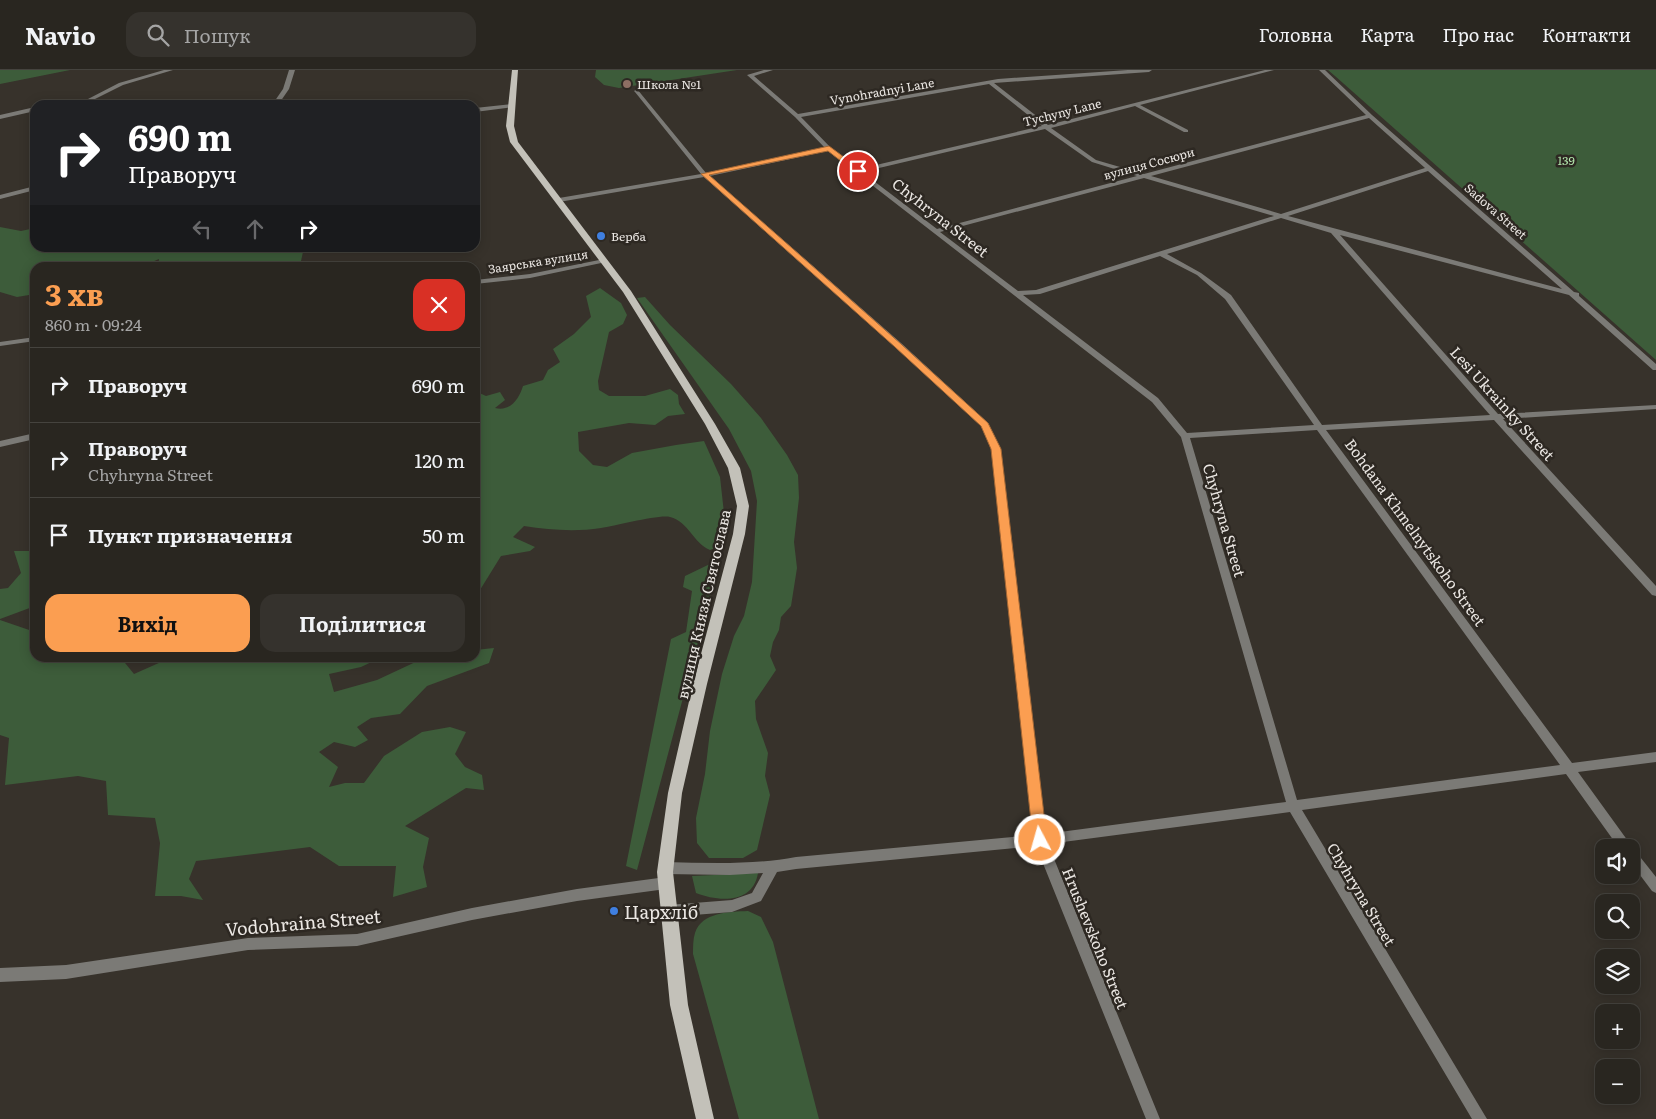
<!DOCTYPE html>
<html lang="uk">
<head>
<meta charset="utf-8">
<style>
  body { margin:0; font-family:Literata,serif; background:#35322d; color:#f1f3f6; height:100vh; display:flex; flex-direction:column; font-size:19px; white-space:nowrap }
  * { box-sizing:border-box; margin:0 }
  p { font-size:16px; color:#a5a5a5 }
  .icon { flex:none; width:28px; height:28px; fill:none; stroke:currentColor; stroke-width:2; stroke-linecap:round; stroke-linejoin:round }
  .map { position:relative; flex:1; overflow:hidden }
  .drawer { position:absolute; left:30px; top:192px; width:450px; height:400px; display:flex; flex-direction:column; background:#292620; border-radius:15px; box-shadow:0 2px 12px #0003,0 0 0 1px #45433e }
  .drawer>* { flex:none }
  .hud { position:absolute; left:30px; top:30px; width:450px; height:152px; border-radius:15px; box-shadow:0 2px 12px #0003,0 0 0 1px #45433e; background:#202124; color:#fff; overflow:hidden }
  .tools { position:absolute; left:1595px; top:769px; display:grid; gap:10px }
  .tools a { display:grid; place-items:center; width:45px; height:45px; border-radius:10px; background:#292620; box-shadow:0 2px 12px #0003,0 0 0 1px #45433e; font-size:25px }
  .pin { position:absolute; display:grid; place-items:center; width:42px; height:42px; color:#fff; margin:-21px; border:2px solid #fff; border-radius:50%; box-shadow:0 1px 5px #0007 }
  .me { position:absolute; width:55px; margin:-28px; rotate:354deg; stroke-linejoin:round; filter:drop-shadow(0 0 4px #0008) }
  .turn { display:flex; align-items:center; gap:18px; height:105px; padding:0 15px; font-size:22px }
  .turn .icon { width:65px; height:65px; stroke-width:2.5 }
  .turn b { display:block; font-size:35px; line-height:42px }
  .lanes { display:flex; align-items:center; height:48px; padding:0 15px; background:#0003; justify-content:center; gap:25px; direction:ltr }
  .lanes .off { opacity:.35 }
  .round { display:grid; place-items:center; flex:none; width:52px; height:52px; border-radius:15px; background:#35322d }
  .headline { display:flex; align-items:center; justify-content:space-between; height:85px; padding:0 15px }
  h1 { font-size:30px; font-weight:700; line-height:38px; color:#fb9e51 }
  .primary-button { display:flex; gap:10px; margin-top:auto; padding:10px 15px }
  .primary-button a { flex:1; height:58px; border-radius:15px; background:#fb9e51; color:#111; font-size:20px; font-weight:700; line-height:58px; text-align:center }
  .primary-button a+a { background:#35322d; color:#f1f3f6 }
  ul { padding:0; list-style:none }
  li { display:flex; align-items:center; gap:15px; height:75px; padding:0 15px; border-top:1px solid #45433e }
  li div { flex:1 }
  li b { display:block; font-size:19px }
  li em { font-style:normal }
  header { display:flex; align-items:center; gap:30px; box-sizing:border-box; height:70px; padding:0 25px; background:#292620; border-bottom:1px solid #45433e }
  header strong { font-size:24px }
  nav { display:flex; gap:28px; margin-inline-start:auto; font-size:18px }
  .search { width:350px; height:45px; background:#35322d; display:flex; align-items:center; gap:12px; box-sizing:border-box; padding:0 18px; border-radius:15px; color:#a5a5a5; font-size:19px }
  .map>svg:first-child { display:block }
</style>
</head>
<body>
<header>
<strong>Navio</strong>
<div class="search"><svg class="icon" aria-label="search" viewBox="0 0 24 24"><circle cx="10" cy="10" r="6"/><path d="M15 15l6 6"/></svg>Пошук</div>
<nav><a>Головна</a><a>Карта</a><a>Про нас</a><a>Контакти</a></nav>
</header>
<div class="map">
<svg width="1656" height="1049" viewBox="0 0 1656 1049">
  <rect width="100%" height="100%" fill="#37322b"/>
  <path fill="#3d5c3a" d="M 0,0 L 70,0 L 0,14 Z
    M 596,0 L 737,0 L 619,18 L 604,15 L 595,7 Z
    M 1328,0 L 1656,0 L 1656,290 L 1335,6 Z
    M 0,157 L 21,161 L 35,158 L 35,178 L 292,178 L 303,182 L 301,191 L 294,197 L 226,198 L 223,195 L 218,198 L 158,197 L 159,189 L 140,197 L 127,193 L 125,198 L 35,198 L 35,224 L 17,227 L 0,222 Z
    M 600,218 L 621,233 L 627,245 L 623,254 L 609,262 L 598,311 L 599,320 L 609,326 L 645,326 L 670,319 L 678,325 L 679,334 L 685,344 L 668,346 L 655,355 L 629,353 L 578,362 L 579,381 L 593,395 L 607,397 L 632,383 L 676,375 L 704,371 L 720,407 L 724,443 L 720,476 L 710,480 C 693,473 689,452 670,447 C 660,444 615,456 601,458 C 575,462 550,460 524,456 L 513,467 L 535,477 L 530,481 L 501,486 L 475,528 L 475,321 L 486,326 L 500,322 L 505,330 L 495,338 C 510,342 519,329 523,316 L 543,310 L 548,300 L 560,292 L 553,279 L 574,264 L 591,247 L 586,226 Z
    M 645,227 L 670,255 L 731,314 L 761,348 L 787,385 L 798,405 L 799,428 L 794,472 L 797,498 L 791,536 L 781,547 L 779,560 L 773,572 L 770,586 L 776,600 L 755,631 L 756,649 L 768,683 L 765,706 L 770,725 L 757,780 L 743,788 L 709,788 L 697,773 L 696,748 L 705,704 L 710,661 L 722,604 L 734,566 L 744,546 L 752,512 L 757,431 L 751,401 L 729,359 L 637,228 Z
    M 14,481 L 35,481 L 35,536 L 0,549 L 0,519 L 8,518 L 21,503 Z
    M 712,493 L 718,497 L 637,800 L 626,796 L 671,569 L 686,562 L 692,521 L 683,517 L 685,506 Z
    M 0,550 L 35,562 L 35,588 L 121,588 L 134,604 L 170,588 L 380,588 L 361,597 L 329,604 L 334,622 L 377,610 L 424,588 L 475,588 L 475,580 L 494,578 L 489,593 L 427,616 L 400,644 L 371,648 L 357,657 L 368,670 L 355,677 L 334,672 L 319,682 L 338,697 L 329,717 L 345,713 L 364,713 L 384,686 L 422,662 L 450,657 L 466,662 L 455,684 L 465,697 L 482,705 L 484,720 L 466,718 L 405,756 L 429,768 L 423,797 L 427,817 L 393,827 L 396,796 L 339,796 L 310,777 L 196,791 L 189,809 L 203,830 L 181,826 L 155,826 L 160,773 L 155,748 L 108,745 L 106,711 L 78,706 L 5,715 L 9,668 L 0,665 Z
    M 758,803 C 753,834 719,832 696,823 L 692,806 Z
    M 748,841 L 761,847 L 773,872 L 819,1049 L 739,1049 L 693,884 C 693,877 693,869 695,863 C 702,842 729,842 748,841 Z"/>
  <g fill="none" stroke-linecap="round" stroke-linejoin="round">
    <path fill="#7b7a76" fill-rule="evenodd" d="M 164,0 L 173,0 L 123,15 L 91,31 L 63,35 L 48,35 L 88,29 L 119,13 Z
      M 289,0 L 295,0 L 289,19 L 278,35 L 272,35 L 283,19 Z
      M 764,0 L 773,0 L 754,6 L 798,44 L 998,9 L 1128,0 L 1152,0 L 1149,2 L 994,13 L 1048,55 L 1265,0 L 1274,0 L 1140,35 L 1188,60 L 1188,62 L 1184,62 L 1135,36 L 1051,58 L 1096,90 L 1144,104 L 1366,45 L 1319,0 L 1325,0 L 1372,45 L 1574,222 L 1579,223 L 1579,226 L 1656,294 L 1656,300 L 1653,300 L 1569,225 L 1340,165 L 1498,344 L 1656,335 L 1656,339 L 1503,349 L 1656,516 L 1656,526 L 1652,525 L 1494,350 L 1326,360 L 1572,693 L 1656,682 L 1656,692 L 1578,702 L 1633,778 L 1656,807 L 1656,823 L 1652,821 L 1631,793 L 1631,778 L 1619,778 L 1566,704 L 1302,740 L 1487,1049 L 1472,1049 L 1290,742 L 1048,774 L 1160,1049 L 1146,1049 L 1036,776 L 796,799 L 777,802 L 761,831 L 732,842 L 668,847 L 663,845 L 662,841 L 663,837 L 668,835 L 732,830 L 752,823 L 763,803 L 730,805 L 665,804 L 661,802 L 659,798 L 661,794 L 665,792 C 709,793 753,795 796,787 L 1033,765 L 992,379 L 981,356 L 895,277 L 704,107 L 559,132 L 556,130 L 559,128 L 701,104 L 635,22 L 634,21 L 637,19 L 706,103 L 825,78 L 795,47 L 747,5 ZM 989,14 L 1042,56 L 859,99 L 831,78 L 801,47 ZM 1369,48 L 1425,98 L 1281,144 L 1151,106 ZM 1045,59 L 1092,92 L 1137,106 L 937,159 L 862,102 ZM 828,81 L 1152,332 L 1181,367 L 1286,732 L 1045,764 L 1000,379 L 988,353 L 901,273 L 710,106 ZM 1428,101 L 1562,219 L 1288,146 ZM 1144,108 L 1274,146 L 1036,220 L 1018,221 L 940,162 ZM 1281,148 L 1331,163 L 1490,345 L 1322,355 L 1231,225 L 1201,203 L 1167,184 ZM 1160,186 L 1197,205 L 1225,229 L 1314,355 L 1187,363 L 1158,328 L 1023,225 L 1040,224 ZM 1317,360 L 1560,695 L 1297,730 L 1190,368 Z
      M 512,34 L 515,36 L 514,37 L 475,42 L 475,38 Z
      M 35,37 L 35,41 L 0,49 L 0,45 Z
      M 35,116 L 35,120 L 0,129 L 0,125 Z
      M 604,189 L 607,191 L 606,192 L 530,208 L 475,214 L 475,210 L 530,204 Z
      M 35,267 L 35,271 L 0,276 L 0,272 Z
      M 35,363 L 35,369 L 0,377 L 0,371 Z
      M 666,807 L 670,809 L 672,813 L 670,817 L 666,819 L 577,831 L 472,850 L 357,876 L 248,880 L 66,909 L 0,912 L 0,898 L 66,895 L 248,868 L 357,864 L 472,838 L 577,819 Z"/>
    <path fill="#c3c1b9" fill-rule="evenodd" d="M 512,0 L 518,0 L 514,56 L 518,72 L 631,221 L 715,354 L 740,398 L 749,436 L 745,464 L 707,614 L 682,723 L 673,802 L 688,935 L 714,1049 L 696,1049 L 670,935 L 657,802 L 668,723 L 693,614 L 733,464 L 737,436 L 728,398 L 705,354 L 623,222 L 510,72 L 506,56 Z"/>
  </g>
  <path fill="#fb9e51" stroke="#a36735" d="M 829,76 L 860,99 L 860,102 L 855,102 L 828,81 L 709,105 L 901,274 L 988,353 L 1001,379 L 1047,770 L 1045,774 L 1040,776 L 1035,774 L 1033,770 L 991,379 L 981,356 L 895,277 L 701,104 Z"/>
  <circle fill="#8d6e63" stroke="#2d2822" stroke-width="2" cx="627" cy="14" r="5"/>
  <g fill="#3f7fe0" stroke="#2d2822" stroke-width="2">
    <circle cx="601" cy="166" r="5"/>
    <circle cx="614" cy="841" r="5"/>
  </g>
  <g text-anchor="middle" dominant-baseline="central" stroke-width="5" stroke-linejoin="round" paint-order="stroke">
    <g font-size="12" fill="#ebe7e3" stroke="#2d2822" text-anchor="start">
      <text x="637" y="14">Школа №1</text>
      <text x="611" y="166">Верба</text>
    </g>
    <g font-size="12" fill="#ebe7e3" stroke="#2d2822">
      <text transform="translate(882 21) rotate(-10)">Vynohradnyi Lane</text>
      <text transform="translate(1062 42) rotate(-14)">Tychyny Lane</text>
      <text transform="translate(1149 93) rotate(-15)">вулиця Сосюри</text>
      <text transform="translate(1496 141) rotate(41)">Sadova Street</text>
      <text transform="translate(538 191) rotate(-9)">Заярська вулиця</text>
    </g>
    <g font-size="12" font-style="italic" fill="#b8eeb2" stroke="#2d2822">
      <text x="1566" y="90">139</text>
    </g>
    <g font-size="15" fill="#ebe7e3" stroke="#2d2822">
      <text transform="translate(941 147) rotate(38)">Chyhryna Street</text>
      <text transform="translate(1503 333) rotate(48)">Lesi Ukrainky Street</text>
      <text transform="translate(1225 450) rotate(74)">Chyhryna Street</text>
      <text transform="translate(1416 462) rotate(54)">Bohdana Khmelnytskoho Street</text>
      <text transform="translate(703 534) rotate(-77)">вулиця Князя Святослава</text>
      <text transform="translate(1362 824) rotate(59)">Chyhryna Street</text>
      <text transform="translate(1096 868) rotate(68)">Hrushevskoho Street</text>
    </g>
    <g font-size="18" fill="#ebe7e3" stroke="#2d2822" text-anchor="start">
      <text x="624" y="841">Цархліб</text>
    </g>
    <g font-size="18" fill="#ebe7e3" stroke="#2d2822">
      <text transform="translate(303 852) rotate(-5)">Vodohraina Street</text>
    </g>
  </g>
</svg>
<div class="tools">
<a><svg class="icon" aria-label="sound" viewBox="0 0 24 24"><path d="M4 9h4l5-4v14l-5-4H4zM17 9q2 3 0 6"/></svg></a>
<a><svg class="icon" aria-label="search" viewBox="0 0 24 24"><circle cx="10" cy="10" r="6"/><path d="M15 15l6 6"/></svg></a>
<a><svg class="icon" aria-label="layers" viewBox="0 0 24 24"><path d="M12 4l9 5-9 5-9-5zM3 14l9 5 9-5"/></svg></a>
<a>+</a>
<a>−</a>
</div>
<div class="pin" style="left:858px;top:101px;background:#d93025"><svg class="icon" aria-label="arrive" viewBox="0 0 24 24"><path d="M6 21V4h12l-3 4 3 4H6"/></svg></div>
<svg class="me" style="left:1040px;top:770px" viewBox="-20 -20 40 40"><circle r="17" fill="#fb9e51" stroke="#fff" stroke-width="3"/><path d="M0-11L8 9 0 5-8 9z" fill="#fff"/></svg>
<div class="hud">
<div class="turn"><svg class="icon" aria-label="right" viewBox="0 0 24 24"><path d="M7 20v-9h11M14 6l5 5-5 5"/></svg><div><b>690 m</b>Праворуч</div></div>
<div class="lanes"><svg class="icon off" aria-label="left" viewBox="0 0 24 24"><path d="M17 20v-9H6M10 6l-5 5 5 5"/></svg><svg class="icon off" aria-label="ahead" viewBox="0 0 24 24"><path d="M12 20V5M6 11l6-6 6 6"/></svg><svg class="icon" aria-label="right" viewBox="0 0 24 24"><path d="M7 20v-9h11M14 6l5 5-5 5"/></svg></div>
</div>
<section class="drawer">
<div class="headline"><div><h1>3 хв</h1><p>860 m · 09:24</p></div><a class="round" style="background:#d93025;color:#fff"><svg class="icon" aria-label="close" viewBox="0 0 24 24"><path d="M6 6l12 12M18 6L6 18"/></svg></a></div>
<ul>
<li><svg class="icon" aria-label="right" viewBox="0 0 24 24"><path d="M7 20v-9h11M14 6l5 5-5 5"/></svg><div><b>Праворуч</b></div><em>690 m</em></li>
<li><svg class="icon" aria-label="right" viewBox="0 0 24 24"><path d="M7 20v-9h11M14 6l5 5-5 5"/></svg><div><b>Праворуч</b><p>Chyhryna Street</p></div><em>120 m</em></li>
<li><svg class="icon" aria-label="arrive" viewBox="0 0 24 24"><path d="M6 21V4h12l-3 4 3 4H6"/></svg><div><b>Пункт призначення</b></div><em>50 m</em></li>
</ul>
<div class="primary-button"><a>Вихід</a><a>Поділитися</a></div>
</section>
</div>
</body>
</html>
